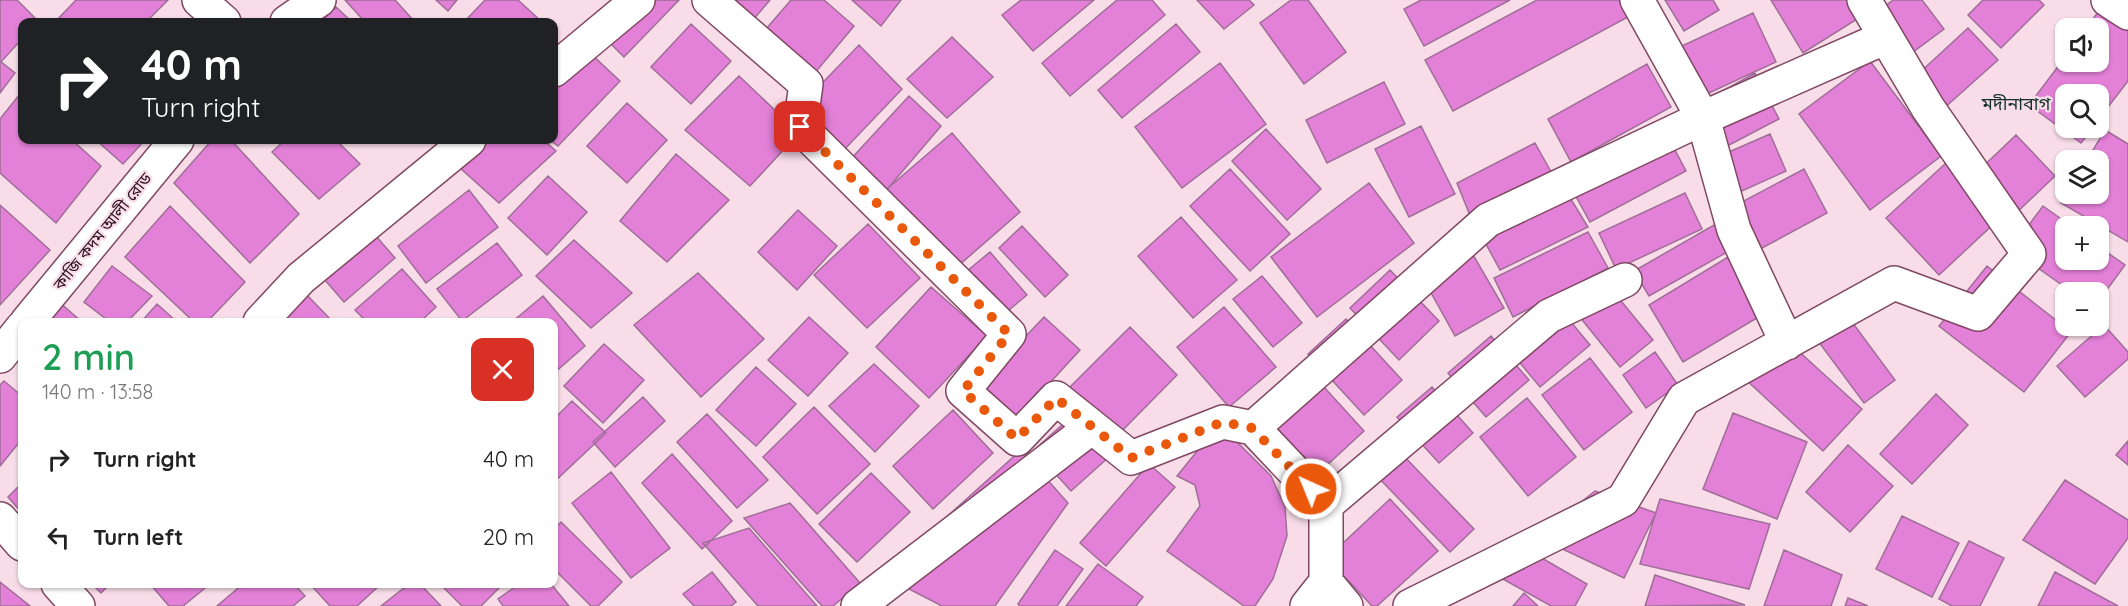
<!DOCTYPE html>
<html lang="en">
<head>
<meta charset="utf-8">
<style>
  body { margin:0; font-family:Quicksand,"Noto Sans Bengali",sans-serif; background:#f2f2f2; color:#222; height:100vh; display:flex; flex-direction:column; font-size:22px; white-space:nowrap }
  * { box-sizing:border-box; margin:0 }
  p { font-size:20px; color:#767676 }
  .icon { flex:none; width:33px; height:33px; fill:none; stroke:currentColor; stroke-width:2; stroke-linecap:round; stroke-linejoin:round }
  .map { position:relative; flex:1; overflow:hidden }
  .side { position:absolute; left:18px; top:318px; width:540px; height:270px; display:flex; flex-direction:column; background:#fff; border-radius:12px; box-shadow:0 2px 4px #0004 }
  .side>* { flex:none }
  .banner { position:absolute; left:18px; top:18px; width:540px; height:126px; border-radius:12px; box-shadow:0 2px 4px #0004; background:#202124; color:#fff; overflow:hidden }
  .controls { position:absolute; left:2055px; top:18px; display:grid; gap:12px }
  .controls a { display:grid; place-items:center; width:54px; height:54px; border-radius:12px; background:#fff; box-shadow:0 2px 4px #0004; font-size:30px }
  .pin { position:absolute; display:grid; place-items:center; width:51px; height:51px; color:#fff; margin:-26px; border-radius:12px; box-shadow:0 3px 9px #0006 }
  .me { position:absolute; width:66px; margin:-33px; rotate:316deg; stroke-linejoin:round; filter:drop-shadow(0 0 4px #0008) }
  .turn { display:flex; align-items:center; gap:21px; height:126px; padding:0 24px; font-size:27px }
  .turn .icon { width:78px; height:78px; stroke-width:2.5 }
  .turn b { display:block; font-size:42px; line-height:51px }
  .round { display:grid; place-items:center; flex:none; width:63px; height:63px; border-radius:12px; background:#f2f2f2 }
  .overview { display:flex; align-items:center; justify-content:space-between; height:102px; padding:0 24px }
  h1 { font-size:36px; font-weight:600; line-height:45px; color:#1e9e55 }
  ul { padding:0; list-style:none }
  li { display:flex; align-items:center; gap:18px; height:78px; padding:0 24px }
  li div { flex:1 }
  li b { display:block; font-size:22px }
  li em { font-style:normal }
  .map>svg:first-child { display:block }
</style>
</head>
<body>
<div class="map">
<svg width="2128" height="606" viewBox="0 0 2128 606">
  <rect width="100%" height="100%" fill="#f8dce7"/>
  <path fill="#e380d7" stroke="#9f6e98" stroke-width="1.5" d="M 0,0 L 17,0 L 39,22 L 22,22 L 22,39 L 0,63 Z
    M 76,0 L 168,0 L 146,22 L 55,22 Z
    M 345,0 L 395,0 L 415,22 L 365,22 Z
    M 436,0 L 457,0 L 448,11 Z
    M 485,0 L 518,0 L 542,22 L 464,22 Z
    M 612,0 L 679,0 L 624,57 L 590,23 Z
    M 729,0 L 770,0 L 753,20 Z
    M 791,0 L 824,0 L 854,26 L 809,80 L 759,37 Z
    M 852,0 L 901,0 L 881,26 Z
    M 1021,0 L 1094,0 L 1033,51 L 1002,15 Z
    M 1117,0 L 1152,0 L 1165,15 L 1070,96 L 1042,63 Z
    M 1197,0 L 1249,0 L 1254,5 L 1224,29 Z
    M 1291,0 L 1308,0 L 1346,52 L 1304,84 L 1260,23 Z
    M 1421,0 L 1510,0 L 1424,46 L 1404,9 Z
    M 1537,0 L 1619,0 L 1628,17 L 1453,111 L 1425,60 Z
    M 1665,0 L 1713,0 L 1719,10 L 1684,31 Z
    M 1771,0 L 1851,0 L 1862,16 L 1803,53 Z
    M 1893,0 L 1922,0 L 1944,29 L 1901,61 L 1869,19 Z
    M 1983,0 L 2039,0 L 2044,5 L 2001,48 L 1968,15 Z
    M 2105,3 L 2128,20 L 2128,81 L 2098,120 L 2098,94 L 2066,94 L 2066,128 L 2093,128 L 2081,143 L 2029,105 L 2066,56 L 2066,62 L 2098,62 L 2098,28 L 2086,28 Z
    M 336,7 L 352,22 L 321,22 Z
    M 1753,13 L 1776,62 L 1683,105 L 1660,56 Z
    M 691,24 L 731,61 L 691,104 L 651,67 Z
    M 1176,24 L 1200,52 L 1122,118 L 1098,90 Z
    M 1968,28 L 1998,60 L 1933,118 L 1904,87 Z
    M 952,37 L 993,77 L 947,118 L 907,79 Z
    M 574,38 L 620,81 L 558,146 L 550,140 L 554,140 L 554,60 Z
    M 859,45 L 902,89 L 843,151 L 801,105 Z
    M 0,61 L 15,73 L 0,93 Z
    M 1870,61 L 1941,156 L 1870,210 L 1799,114 Z
    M 1220,63 L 1266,124 L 1182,188 L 1135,127 Z
    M 1647,64 L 1671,107 L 1571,162 L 1548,119 Z
    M 1755,73 L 1779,119 L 1712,154 L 1688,110 Z
    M 739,76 L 799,133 L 750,186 L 685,130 Z
    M 1384,82 L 1405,124 L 1327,163 L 1306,120 Z
    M 20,94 L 22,140 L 72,140 L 101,166 L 56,223 L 0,173 L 0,119 Z
    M 909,96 L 941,126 L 884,193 L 849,161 Z
    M 627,103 L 667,140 L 627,183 L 587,146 Z
    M 1421,126 L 1455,194 L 1409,217 L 1375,149 Z
    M 1266,129 L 1321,189 L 1287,220 L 1232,161 Z
    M 2105,130 L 2128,144 L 2128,242 L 2061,203 L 2067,194 L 2098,194 L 2098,160 L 2087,160 Z
    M 1665,131 L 1686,171 L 1590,222 L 1568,182 Z
    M 952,133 L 1020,212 L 950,273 L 881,194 Z
    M 1770,134 L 1786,171 L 1722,200 L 1706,162 Z
    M 2016,135 L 2055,176 L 2012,217 L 1973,176 Z
    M 96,140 L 145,140 L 123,164 Z
    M 212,140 L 231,140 L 299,214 L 250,263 L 174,183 Z
    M 285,140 L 336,140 L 360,164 L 319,199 L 272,152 Z
    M 490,140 L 543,140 L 556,151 L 499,203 L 460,168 Z
    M 1535,143 L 1555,179 L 1473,223 L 1457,183 Z
    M 676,154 L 729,200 L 667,262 L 620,221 Z
    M 1946,163 L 1998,220 L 1939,275 L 1886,218 Z
    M 1230,169 L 1290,234 L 1250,271 L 1190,206 Z
    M 1804,169 L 1827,213 L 1749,255 L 1725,211 Z
    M 548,176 L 587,212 L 547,255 L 508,218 Z
    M 1369,183 L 1414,243 L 1317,317 L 1271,257 Z
    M 1564,188 L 1588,227 L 1500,270 L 1480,233 Z
    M 469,190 L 498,227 L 426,283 L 398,246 Z
    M 1685,193 L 1702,229 L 1616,269 L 1599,233 Z
    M 0,205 L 50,250 L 0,305 Z
    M 170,206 L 245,282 L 207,322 L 194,322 L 125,257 Z
    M 2043,206 L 2071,226 L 2066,226 L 2066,260 L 2098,260 L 2098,246 L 2125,265 L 2098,302 L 2098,292 L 2072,292 L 2011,249 Z
    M 798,210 L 837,246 L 797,290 L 758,252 Z
    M 1181,217 L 1237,280 L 1193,318 L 1138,256 Z
    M 868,224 L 920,278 L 867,328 L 814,275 Z
    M 1714,225 L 1729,251 L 1649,296 L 1634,271 Z
    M 1022,226 L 1068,275 L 1045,297 L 999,248 Z
    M 369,228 L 395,258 L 344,302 L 318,272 Z
    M 1588,232 L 1608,268 L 1513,317 L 1494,278 Z
    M 574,240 L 632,293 L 591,328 L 536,276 Z
    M 497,243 L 522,275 L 462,321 L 437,289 Z
    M 990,252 L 1027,295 L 998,319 L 961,276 Z
    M 1472,253 L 1504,308 L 1455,336 L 1424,280 Z
    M 1728,257 L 1762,315 L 1683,362 L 1649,305 Z
    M 112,266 L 152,296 L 127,322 L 110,322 L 84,302 Z
    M 1987,266 L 2071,332 L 2024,392 L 1939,326 Z
    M 402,269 L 436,307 L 420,322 L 367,322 L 355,310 Z
    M 1390,270 L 1439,321 L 1399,360 L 1350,308 Z
    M 698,273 L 764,339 L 701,397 L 634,325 Z
    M 1262,276 L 1302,323 L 1273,347 L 1233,299 Z
    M 1603,279 L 1653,340 L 1620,367 L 1571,306 Z
    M 931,287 L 987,336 L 929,398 L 876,347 Z
    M 306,294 L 333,322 L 276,322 Z
    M 543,296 L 585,346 L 554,373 L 554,322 L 512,322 Z
    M 58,301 L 82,322 L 39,322 Z
    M 157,304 L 177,322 L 141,322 Z
    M 1556,304 L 1590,345 L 1540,387 L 1505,345 Z
    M 1224,307 L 1276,367 L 1229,407 L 1177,347 Z
    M 809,317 L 848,353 L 808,396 L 768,360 Z
    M 1044,317 L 1080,350 L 1012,424 L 975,390 Z
    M 1849,318 L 1895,380 L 1864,403 L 1818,341 Z
    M 1346,319 L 1402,380 L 1364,415 L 1308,354 Z
    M 2104,325 L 2128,352 L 2128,359 L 2085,397 L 2057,366 Z
    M 1130,327 L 1177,375 L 1113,440 L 1065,392 Z
    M 1491,336 L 1529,380 L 1486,417 L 1448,373 Z
    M 1783,337 L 1862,409 L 1823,451 L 1744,378 Z
    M 604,344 L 644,380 L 603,423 L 564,386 Z
    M 1655,352 L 1678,385 L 1646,408 L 1623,375 Z
    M 1590,358 L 1632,412 L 1584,450 L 1542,395 Z
    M 1302,363 L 1364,431 L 1312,479 L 1250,410 Z
    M 874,364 L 919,406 L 875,452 L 829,406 Z
    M 756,367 L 796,404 L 756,446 L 716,410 Z
    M 4,381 L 22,396 L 22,439 L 0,466 L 0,385 Z
    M 1432,387 L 1473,433 L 1439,463 L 1397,417 Z
    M 1936,394 L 1968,425 L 1912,484 L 1880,454 Z
    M 643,397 L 665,421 L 615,467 L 593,442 Z
    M 1527,398 L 1576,457 L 1528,496 L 1480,437 Z
    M 572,401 L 606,433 L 554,482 L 554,419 Z
    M 814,407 L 870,464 L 817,514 L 763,457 Z
    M 953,410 L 993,453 L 933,509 L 893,466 Z
    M 1733,413 L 1807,442 L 1777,519 L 1703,489 Z
    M 707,414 L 768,480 L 737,508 L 677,442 Z
    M 1073,415 L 1109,457 L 1071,491 L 1034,450 Z
    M 1219,424 L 1271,476 L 1285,507 L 1287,536 L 1273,579 L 1255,606 L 1244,606 L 1167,551 L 1200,506 L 1195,485 L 1177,476 Z
    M 2128,441 L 2128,465 L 2116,455 Z
    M 1848,445 L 1893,486 L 1850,532 L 1806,492 Z
    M 1021,450 L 1068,503 L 995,606 L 942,606 L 882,575 Z
    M 1398,450 L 1474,529 L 1450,552 L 1374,473 Z
    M 672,454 L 732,521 L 702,549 L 642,483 Z
    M 1149,464 L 1175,487 L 1106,566 L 1080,543 Z
    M 611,472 L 670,548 L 631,578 L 572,503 Z
    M 871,473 L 910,512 L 857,562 L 819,524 Z
    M 2065,480 L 2128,520 L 2128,538 L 2095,584 L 2023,540 Z
    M 22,483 L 22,513 L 8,497 Z
    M 1595,491 L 1656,513 L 1624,578 L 1537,537 Z
    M 1390,499 L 1438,551 L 1377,606 L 1372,606 L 1327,558 Z
    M 1660,499 L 1770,524 L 1749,589 L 1640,564 Z
    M 790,503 L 860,583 L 833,606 L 822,606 L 744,518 Z
    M 1902,516 L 1959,543 L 1932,597 L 1876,569 Z
    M 561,522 L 622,582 L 598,606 L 591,606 L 554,569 L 554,529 Z
    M 749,528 L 817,606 L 758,606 L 703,543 Z
    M 1969,541 L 2004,558 L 1980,606 L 1952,606 L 1939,599 Z
    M 1055,550 L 1083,569 L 1057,606 L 1020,606 L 1018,604 Z
    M 1784,550 L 1842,575 L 1831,606 L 1764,606 Z
    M 1533,553 L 1587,584 L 1575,606 L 1551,606 L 1503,579 Z
    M 1098,564 L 1143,597 L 1136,606 L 1066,606 Z
    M 712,572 L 736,602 L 731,606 L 694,606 L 683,594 Z
    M 2055,572 L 2118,606 L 2038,606 Z
    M 1655,575 L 1745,605 L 1645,606 Z
    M 0,582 L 30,606 L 0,606 Z
    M 92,584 L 110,584 L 101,593 Z
    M 150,584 L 210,584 L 183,606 L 169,606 Z
    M 243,584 L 294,584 L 305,596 L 293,606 L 217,606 Z
    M 310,584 L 381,584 L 357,606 L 330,606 Z
    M 409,584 L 420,584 L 441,606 L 381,606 Z
    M 440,584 L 503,584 L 481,606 L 462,606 Z
    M 519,584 L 551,584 L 569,606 L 503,606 L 498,599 Z
    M 1524,593 L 1538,606 L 1513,606 Z
    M 1848,598 L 1868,606 L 1845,606 Z"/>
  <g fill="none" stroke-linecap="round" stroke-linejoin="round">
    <g stroke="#804862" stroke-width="36">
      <path id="minor" d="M 199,0 L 224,22
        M 709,0 L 806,84 L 800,127 L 1009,334 L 963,391 L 1017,439 L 1056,398 L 1131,458 L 1223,422 L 1253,428 L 1326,505 L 1326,582 L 1307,606
        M 1637,0 L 1703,118 L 1734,230 L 1787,343
        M 2108,0 L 2128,13
        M 287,22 L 319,0
        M 554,70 L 638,0
        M 27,322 L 177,140
        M 260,322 L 301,278 L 469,140
        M 0,356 L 22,328
        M 1253,428 L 1488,220 L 1703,118 L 1884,38
        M 1326,505 L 1549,316 L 1625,280
        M 0,519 L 22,544
        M 1326,582 L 1346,606
        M 58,584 L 78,606
        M 858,606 L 1092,427
        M 1410,606 L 1623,500 L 1684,399 L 1894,283 L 1978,314 L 2029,254 L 1928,108 L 1864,0"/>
    </g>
    <use href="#minor" stroke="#fff" stroke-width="33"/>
  </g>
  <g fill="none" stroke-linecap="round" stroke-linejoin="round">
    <path stroke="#ea580c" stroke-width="10" stroke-dasharray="0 18" d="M 800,127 L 1009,334 L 963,391 L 1017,439 L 1056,398 L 1131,458 L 1223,422 L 1252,428 L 1311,489"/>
  </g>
  <g text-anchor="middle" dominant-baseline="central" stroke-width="4.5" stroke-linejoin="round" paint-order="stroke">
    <g font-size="16" fill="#2a121d" stroke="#f8dce7">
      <text transform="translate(102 231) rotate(-51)">কাজি কদম আলী রোড</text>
    </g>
    <g font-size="18" fill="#123027" stroke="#f8dce7">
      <text x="2016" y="103">মদীনাবাগ</text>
    </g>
  </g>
</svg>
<div class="controls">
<a><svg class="icon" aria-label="sound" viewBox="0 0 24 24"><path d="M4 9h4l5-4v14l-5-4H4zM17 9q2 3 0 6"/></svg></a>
<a><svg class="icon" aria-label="search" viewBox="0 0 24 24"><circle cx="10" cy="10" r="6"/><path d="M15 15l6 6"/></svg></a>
<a><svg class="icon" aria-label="layers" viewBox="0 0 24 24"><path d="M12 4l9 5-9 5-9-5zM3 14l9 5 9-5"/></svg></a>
<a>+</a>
<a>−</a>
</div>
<div class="pin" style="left:800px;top:127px;background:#d93025"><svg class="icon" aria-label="arrive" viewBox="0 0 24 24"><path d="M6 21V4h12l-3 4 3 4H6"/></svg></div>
<svg class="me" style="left:1311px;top:489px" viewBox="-20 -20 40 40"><circle r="17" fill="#ea580c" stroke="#fff" stroke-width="3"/><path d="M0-11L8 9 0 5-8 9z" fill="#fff"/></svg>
<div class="banner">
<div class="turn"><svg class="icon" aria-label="right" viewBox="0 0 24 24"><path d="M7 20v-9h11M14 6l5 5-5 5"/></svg><div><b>40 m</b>Turn right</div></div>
</div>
<section class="side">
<div class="overview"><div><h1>2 min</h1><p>140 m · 13:58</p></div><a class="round" style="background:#d93025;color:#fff"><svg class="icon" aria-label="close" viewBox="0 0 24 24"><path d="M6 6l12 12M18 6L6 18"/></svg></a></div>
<ul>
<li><svg class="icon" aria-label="right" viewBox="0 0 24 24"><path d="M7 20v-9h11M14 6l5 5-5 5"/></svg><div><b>Turn right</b></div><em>40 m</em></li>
<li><svg class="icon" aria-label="left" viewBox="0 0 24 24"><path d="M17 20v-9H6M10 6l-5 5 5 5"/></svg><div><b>Turn left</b></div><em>20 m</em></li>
</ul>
</section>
</div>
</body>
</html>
